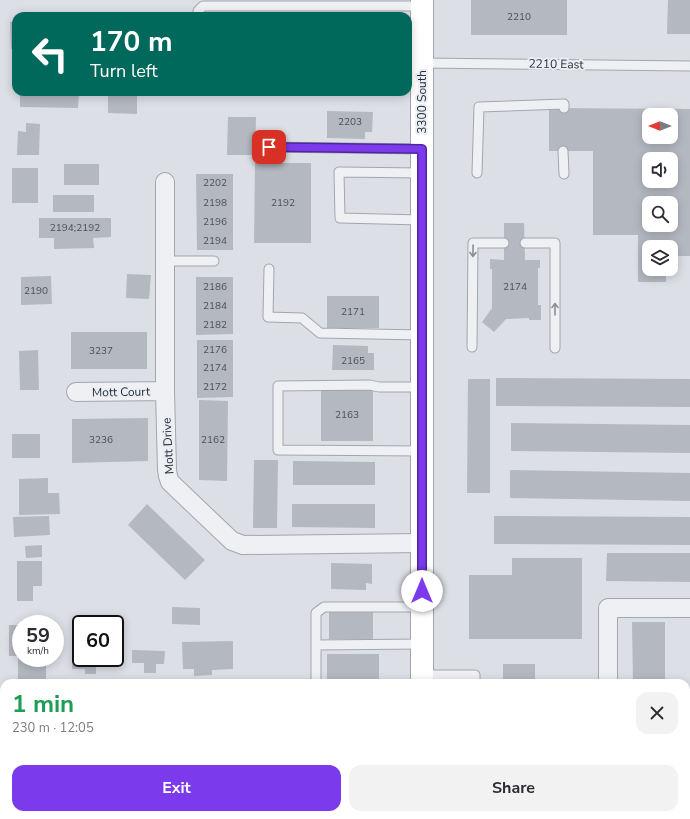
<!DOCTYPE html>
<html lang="en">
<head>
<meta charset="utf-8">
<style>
  body { margin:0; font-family:"Nunito Sans",sans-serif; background:#f2f2f3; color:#2b2b33; height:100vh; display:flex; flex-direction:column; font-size:15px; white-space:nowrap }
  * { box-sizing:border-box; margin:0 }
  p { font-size:13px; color:#7c7c81 }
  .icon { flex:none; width:22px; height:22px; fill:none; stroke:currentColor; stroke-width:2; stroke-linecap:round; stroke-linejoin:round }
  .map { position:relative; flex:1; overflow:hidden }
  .details { position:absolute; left:0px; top:679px; width:690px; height:140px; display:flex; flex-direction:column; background:#fff; border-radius:12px 12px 0 0; box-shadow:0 2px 10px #0003 }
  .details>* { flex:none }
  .guide { position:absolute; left:12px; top:12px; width:400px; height:84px; border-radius:12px; box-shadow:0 2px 10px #0003; background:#00695c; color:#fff; overflow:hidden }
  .needle { width:26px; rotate:270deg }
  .tools { position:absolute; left:642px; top:108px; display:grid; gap:8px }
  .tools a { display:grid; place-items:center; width:36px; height:36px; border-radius:8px; background:#fff; box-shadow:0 2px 10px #0003; font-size:20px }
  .speed { position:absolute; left:12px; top:615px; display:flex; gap:8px; font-size:20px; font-weight:700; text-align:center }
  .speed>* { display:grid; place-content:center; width:52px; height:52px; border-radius:50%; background:#fff; box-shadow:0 2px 10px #0003; line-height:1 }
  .speed small { font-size:10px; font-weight:400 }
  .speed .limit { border:2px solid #111; border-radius:6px; background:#fff; color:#111 }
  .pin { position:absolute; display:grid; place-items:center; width:34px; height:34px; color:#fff; margin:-17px; border-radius:8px; box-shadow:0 2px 6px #0006 }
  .me { position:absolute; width:44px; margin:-22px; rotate:0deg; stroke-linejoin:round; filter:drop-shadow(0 0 3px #0008) }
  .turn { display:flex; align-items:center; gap:14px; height:84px; padding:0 12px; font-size:18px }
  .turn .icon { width:52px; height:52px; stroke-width:2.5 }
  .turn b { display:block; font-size:28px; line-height:34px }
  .round { display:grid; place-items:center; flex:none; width:42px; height:42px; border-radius:12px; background:#f2f2f3 }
  .head { display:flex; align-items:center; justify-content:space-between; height:68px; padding:0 12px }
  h1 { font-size:24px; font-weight:700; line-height:30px; color:#1e9e55 }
  .cta { display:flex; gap:8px; margin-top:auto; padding:8px 12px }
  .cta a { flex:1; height:46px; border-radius:12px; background:#7c3aed; color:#fff; font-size:16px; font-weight:700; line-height:46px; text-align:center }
  .cta a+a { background:#f2f2f3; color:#2b2b33 }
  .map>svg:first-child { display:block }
</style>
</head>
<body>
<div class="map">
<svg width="690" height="819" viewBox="0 0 690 819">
  <rect width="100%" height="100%" fill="#dcdfe5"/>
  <path fill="#b4b8c1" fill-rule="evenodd" d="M 471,0 L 567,0 L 567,35 L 471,35 Z
    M 668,0 L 690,0 L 690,34 L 667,34 Z
    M 207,13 L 349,15 L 349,16 L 207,16 Z
    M 10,22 L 16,22 L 16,49 L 11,49 Z
    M 20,92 L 79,92 L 78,108 L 20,107 Z
    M 337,92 L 372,92 L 372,95 L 338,96 Z
    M 108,94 L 137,94 L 137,114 L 108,113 Z
    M 549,108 L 690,109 L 690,256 L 671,256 L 671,247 L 649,247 L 649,269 L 666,269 L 666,282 L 638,282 L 638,235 L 593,235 L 593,151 L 549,151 ZM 649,115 L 671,115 L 671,137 L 649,137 ZM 649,159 L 671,159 L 671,181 L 649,181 ZM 649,203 L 671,203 L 671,225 L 649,225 Z
    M 327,111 L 373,112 L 372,132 L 365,132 L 365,139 L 327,138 Z
    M 228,117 L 256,117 L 255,155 L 227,155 Z
    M 26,123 L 40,124 L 39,155 L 17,155 L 18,131 L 26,132 Z
    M 255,163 L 311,163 L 311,243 L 254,243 Z
    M 64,164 L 99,164 L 99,185 L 64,185 Z
    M 12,168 L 38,168 L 38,203 L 12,203 Z
    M 196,174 L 233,174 L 233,250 L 197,250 Z
    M 53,195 L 94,195 L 94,212 L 53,212 Z
    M 39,218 L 111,218 L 111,237 L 93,238 L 94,248 L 54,249 L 54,238 L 39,238 Z
    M 504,223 L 524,223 L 525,260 L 540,260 L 540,268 L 538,268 L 538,305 L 541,305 L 541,320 L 529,320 L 529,318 L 506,319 L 494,332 L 482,322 L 492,308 L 492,269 L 490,269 L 490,259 L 504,260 Z
    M 127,274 L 151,275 L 149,299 L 126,298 Z
    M 51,276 L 52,304 L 21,305 L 21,277 Z
    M 196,277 L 233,277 L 233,334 L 196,335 Z
    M 327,296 L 379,296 L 379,328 L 327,328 Z
    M 71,332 L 147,332 L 147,369 L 71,369 Z
    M 197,340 L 233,340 L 233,397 L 197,398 Z
    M 333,345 L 368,346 L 368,353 L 374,353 L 374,370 L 332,370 Z
    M 38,350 L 39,390 L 20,390 L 19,351 Z
    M 496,378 L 690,379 L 690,407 L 496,406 Z
    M 468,379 L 490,379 L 490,493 L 467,493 Z
    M 321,390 L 373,390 L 373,441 L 321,441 Z
    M 199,400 L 228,401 L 227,481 L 199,480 Z
    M 148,418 L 148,461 L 72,463 L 72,419 Z
    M 511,423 L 690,425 L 690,453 L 511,451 Z
    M 12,434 L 40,434 L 40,458 L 12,458 Z
    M 254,460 L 278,460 L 277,528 L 253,528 Z
    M 293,461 L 375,462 L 375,485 L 293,485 Z
    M 510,470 L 690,473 L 690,501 L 510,498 Z
    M 48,478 L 48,493 L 59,493 L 60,514 L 19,515 L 19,479 Z
    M 147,504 L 205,560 L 185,580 L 128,525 Z
    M 292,504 L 375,504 L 375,528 L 292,527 Z
    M 49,516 L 50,535 L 14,537 L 13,517 Z
    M 494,516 L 690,517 L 690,545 L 494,544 Z
    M 42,545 L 42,557 L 26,558 L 25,546 Z
    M 607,553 L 690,553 L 690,582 L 606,581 Z
    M 512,558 L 582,558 L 582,639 L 469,639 L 469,575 L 512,575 Z
    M 17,561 L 42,561 L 42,586 L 33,586 L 33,601 L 17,601 Z
    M 331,563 L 372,564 L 372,584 L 366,583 L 366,590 L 331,589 Z
    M 172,607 L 200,608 L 200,625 L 172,624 Z
    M 329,611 L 373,611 L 373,639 L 329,639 Z
    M 632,622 L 665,622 L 665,683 L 633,683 Z
    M 9,625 L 21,625 L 21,658 L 46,658 L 46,683 L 18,683 L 18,656 L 9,656 Z
    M 73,626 L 81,626 L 81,658 L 96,658 L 96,674 L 85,674 L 85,669 L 72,669 Z
    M 233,641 L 233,669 L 212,670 L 212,675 L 194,676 L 194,669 L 183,669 L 182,642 Z
    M 132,650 L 165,651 L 164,664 L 156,664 L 156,673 L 144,673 L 144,663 L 132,663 Z
    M 327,654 L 379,654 L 379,683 L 327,683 Z
    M 503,664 L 535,664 L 535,683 L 503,683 Z
    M 0,762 L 4,762 L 4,784 L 0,784 Z
    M 0,800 L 4,800 L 4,816 L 0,816 Z
    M 48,815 L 87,815 L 87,819 L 48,819 Z
    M 121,815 L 138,815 L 132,819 L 124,819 Z
    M 309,815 L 380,815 L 380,819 L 309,819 Z"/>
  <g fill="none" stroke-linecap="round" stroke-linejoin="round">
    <g stroke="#a2a6ae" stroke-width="11">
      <path id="service" d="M 198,16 L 198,11 L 203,6 L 422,6
        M 422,63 L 690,66
        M 269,147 L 422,149
        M 563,151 L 564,174
        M 422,173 L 339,172 L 340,218 L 422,220
        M 477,173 L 479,107 L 564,104 L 564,108
        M 525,243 L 555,243 L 555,348
        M 165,261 L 214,261
        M 269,269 L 268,317 L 302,318 L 320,333 L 422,335
        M 472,347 L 473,243 L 504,243
        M 422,451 L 278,450 L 278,386 L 370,385 L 379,387 L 422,387
        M 316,645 L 422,644
        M 422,675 L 475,675 L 475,683
        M 316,683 L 316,613 L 324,607 L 422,607
        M 231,817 L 296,817 L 296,819"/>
    </g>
    <g stroke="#a2a6ae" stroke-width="20">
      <path id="minor" d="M 165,182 L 165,391 L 167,470 L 168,476 L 170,482 L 232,541 L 243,545 L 422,543
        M 76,392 L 165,391
        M 608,683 L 608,608 L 690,608
        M 0,720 L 4,720
        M 568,815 L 586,819"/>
    </g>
    <g stroke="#9da3b0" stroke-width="24">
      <path id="primary" d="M 422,683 L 422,0
        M 422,815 L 422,819"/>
    </g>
    <use href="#service" stroke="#eff0f4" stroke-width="9"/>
    <use href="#minor" stroke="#eff0f4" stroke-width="18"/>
    <use href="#primary" stroke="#fff" stroke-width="22"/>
  </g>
  <defs><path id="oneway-shaft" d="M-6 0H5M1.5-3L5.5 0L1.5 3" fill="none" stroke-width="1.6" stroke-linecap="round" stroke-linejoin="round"/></defs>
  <g stroke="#8c8e97">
    <use href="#oneway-shaft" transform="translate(473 251) rotate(91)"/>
    <use href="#oneway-shaft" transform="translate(555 309) rotate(-90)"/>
  </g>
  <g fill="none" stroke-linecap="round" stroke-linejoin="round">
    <g stroke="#51269a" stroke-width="10">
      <path id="route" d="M 269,147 L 422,149 L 422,591"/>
    </g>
    <use href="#route" stroke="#7c3aed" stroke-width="7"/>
  </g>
  <g text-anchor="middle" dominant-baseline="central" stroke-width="4" stroke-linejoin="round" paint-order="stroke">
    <g font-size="10" fill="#4b505c">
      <text x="519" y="17">2210</text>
      <text x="350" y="122">2203</text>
      <text x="215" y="183">2202</text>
      <text x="215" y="203">2198</text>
      <text x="283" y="203">2192</text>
      <text x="215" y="222">2196</text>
      <text x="75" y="228">2194;2192</text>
      <text x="215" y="241">2194</text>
      <text x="215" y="287">2186</text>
      <text x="515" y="287">2174</text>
      <text x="36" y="291">2190</text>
      <text x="215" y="306">2184</text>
      <text x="353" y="312">2171</text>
      <text x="215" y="325">2182</text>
      <text x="215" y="350">2176</text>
      <text x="101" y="351">3237</text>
      <text x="353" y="361">2165</text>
      <text x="215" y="368">2174</text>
      <text x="215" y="387">2172</text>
      <text x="347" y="415">2163</text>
      <text x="101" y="440">3236</text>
      <text x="213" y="440">2162</text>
    </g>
    <g font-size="12" fill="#282d3a" stroke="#ebeef3">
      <text transform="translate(556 64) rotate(1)">2210 East</text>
      <text transform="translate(422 102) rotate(-90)">3300 South</text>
      <text transform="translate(121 392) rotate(-1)">Mott Court</text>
      <text transform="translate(168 446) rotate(-93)">Mott Drive</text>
    </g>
  </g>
</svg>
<div class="tools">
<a><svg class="needle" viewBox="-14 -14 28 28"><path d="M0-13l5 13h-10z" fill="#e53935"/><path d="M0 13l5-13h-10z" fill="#7c7c81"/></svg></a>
<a><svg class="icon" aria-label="sound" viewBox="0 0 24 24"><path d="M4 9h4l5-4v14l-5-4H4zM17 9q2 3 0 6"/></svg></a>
<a><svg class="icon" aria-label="search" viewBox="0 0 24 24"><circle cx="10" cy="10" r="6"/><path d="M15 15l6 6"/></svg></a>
<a><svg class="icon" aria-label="layers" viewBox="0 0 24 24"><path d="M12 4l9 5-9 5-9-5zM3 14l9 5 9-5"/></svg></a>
</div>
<div class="speed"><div>59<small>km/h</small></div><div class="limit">60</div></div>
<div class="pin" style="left:269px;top:147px;background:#d93025"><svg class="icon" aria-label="arrive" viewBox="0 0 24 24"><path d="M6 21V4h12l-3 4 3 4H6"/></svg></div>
<svg class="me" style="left:422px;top:591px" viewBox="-20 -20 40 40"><circle r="19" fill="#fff"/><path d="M0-13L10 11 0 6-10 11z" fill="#7c3aed"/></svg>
<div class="guide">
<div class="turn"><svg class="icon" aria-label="left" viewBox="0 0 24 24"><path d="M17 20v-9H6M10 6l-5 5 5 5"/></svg><div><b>170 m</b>Turn left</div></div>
</div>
<section class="details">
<div class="head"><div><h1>1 min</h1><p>230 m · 12:05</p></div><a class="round"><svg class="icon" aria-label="close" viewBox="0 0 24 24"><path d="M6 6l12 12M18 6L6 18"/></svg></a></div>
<div class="cta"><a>Exit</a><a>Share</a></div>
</section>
</div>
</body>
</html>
